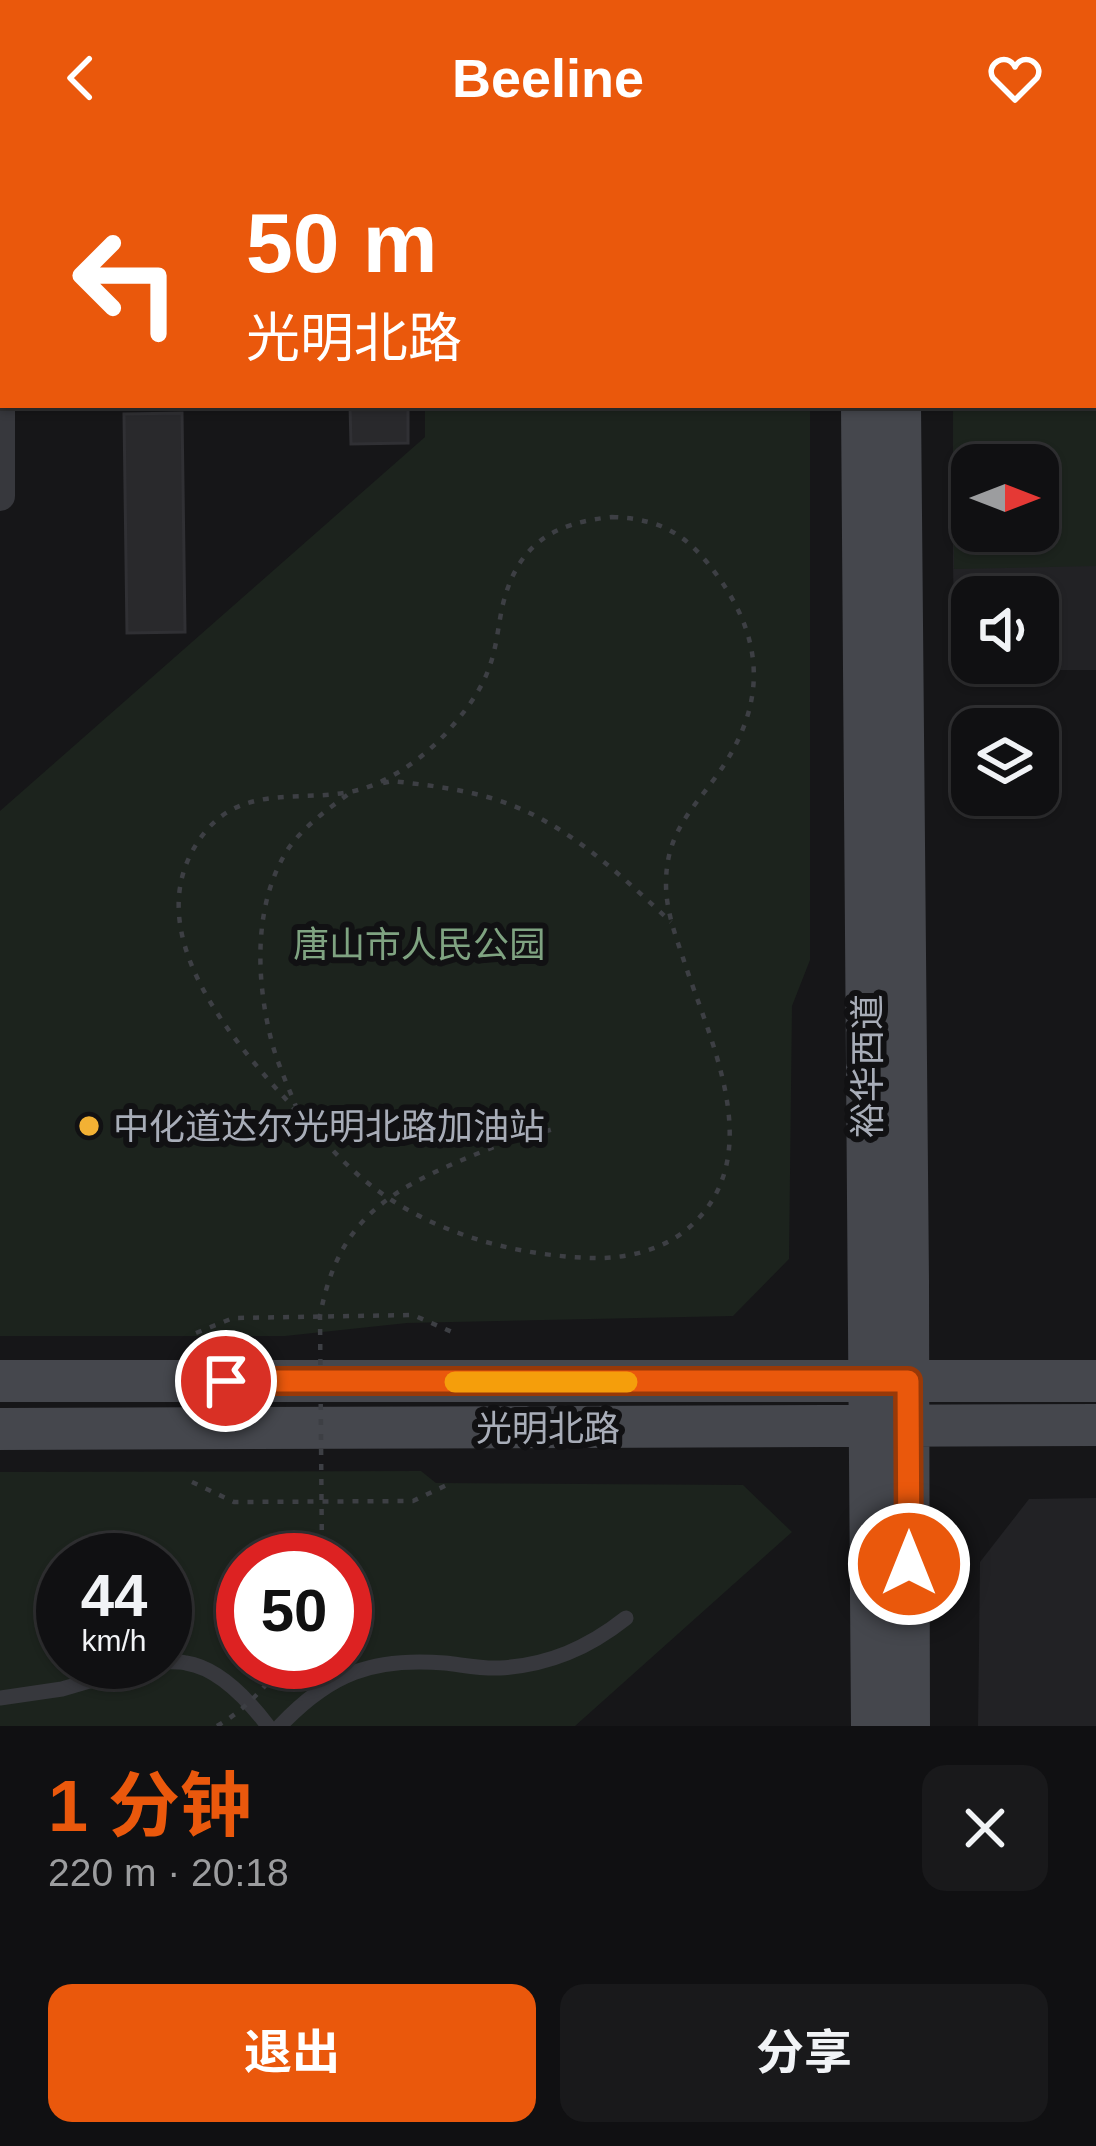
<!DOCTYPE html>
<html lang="zh">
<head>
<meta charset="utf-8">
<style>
  body { margin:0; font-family:Helvetica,"Noto Sans SC",sans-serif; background:#19191b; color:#f1f3f6; height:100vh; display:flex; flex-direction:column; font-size:45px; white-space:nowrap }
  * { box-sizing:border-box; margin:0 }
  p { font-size:39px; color:#9c9d9f }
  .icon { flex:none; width:66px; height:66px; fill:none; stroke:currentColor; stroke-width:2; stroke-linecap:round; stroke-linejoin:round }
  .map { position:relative; height:1570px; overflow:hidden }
  .sheet { display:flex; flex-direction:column; background:#101012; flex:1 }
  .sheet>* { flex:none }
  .top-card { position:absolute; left:0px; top:0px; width:1098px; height:252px; box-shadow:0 3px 9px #0004,0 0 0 3px #303032; background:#ea580c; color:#fff; overflow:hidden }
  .needle { width:78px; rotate:90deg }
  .controls { position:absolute; left:951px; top:288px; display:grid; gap:24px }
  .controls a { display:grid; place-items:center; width:108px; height:108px; border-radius:24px; background:#101012; box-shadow:0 3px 9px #0004,0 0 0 3px #303032; font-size:60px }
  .speed { position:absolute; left:36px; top:1377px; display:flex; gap:24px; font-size:60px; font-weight:700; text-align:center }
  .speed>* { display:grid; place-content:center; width:156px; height:156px; border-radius:50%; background:#101012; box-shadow:0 3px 9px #0004,0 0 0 3px #303032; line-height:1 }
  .speed small { font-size:30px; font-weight:400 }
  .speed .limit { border:18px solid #d22; background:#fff; color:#111 }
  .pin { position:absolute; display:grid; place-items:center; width:102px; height:102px; color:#fff; margin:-51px; border:6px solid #fff; border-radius:50%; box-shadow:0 3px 12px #0007 }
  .me { position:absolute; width:132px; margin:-66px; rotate:0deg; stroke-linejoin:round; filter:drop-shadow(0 0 9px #0008) }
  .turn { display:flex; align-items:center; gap:42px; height:252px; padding:0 48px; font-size:54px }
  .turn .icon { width:156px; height:156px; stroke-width:2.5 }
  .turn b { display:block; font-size:84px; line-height:102px }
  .round { display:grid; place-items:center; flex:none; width:126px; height:126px; border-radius:24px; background:#19191b }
  .summary { display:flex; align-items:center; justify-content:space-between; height:204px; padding:0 48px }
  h1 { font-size:72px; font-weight:700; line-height:90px; color:#ea580c }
  .primary-button { display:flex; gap:24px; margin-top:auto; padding:24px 48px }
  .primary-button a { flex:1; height:138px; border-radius:24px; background:#ea580c; color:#fff; font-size:48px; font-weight:700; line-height:138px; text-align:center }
  .primary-button a+a { background:#19191b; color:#f1f3f6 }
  header { display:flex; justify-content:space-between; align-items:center; height:156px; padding:0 48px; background:#ea580c; color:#fff; font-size:54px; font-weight:700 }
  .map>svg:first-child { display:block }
</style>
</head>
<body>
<header><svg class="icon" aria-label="back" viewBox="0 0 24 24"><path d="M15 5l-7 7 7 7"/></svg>Beeline<svg class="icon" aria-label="heart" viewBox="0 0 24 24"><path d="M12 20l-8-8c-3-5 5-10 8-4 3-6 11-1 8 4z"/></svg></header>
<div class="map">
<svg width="1096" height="1570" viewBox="0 0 1096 1570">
  <rect width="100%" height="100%" fill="#161618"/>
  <path fill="#222225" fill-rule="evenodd" d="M 953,0 L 1096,0 L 1096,514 L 955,514 L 953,409 L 953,249 L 1095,249 L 1095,3 L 953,3 ZM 972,309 L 1038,309 L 1038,375 L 972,375 ZM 972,441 L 1038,441 L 1038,507 L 972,507 Z
    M 1096,1342 L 1096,1570 L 978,1570 L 980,1406 L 1029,1343 Z"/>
  <path fill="#1c231d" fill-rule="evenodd" d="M 427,0 L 809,0 L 809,3 L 427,3 Z
    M 953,0 L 1096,0 L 1096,410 L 954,413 L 953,249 L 1095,249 L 1095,3 L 953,3 ZM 972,309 L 1038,309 L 1038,375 L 972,375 Z
    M 425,249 L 810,249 L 810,804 L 792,850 L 789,1103 L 733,1160 L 407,1167 L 285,1180 L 0,1180 L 0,655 L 425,281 Z
    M 421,1315 L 436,1327 L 743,1329 L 792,1376 L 575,1570 L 0,1570 L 0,1316 ZM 63,1404 L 165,1404 L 165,1506 L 63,1506 ZM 243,1404 L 345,1404 L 345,1506 L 243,1506 Z"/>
  <path fill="#29292c" stroke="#303034" stroke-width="3" d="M 350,249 L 408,249 L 408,287 L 351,288 Z
    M 182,257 L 185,476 L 127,477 L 124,258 Z"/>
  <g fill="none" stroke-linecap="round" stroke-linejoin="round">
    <path stroke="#3d3f44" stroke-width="4.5" stroke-dasharray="6 9" stroke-linecap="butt" d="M 612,361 C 664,363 689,380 719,422 C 768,491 764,555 715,622 C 688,658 666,680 666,728 C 666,754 675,778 683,802 C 709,883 768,996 693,1068 C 667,1093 628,1103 593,1102 C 518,1100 438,1079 377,1034 C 345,1011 319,979 292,950 C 230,882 131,769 205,676 C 246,626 305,648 358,634 C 390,626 426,600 448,575 C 464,557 481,535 489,512 C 497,491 498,469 503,448 C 518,388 553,367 612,361 Z
      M 383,627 L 392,625 C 436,630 480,635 521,653 C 578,678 626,724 671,766
      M 297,953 C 288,930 277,907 271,883 C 256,823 253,748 288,693 C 304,670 328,653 350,637
      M 474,999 L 501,988 L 557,972
      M 196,1177 L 233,1162 L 413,1159 L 452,1176
      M 192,1326 L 234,1346 L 413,1345 L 453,1326"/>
    <path stroke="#37383d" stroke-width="15" d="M 157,1506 C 166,1506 177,1505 186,1507 C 219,1512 249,1545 268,1570
      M 0,1542 L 62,1533 L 154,1506
      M 280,1570 C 330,1517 373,1501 445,1507 C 463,1509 482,1513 500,1512 C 549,1509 588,1492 626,1462"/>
    <path stroke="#37383d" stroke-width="30" d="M 0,51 L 0,340"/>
    <path stroke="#45474d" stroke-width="42" d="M 860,0 L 860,3
      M 898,0 L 898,3
      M 862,249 L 872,1570
      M 900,249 L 908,1125 L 909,1570
      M 0,1225 L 1096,1225
      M 0,1273 L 1096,1269"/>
    <path stroke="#3d3f44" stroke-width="4.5" stroke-dasharray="6 9" stroke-linecap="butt" d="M 322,1404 L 320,1160 C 338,1063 389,1034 474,999
      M 217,1570 C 245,1554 265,1531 285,1506"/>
  </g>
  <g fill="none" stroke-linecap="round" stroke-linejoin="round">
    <g stroke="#983908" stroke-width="30">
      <path id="route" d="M 226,1225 L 908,1225 L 909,1408"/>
    </g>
    <use href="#route" stroke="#ea580c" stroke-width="21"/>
    <path stroke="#f59e0b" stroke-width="21" d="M 455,1226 L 627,1226"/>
  </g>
  <circle fill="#f2b134" stroke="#111113" stroke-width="4.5" cx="89" cy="970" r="12"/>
  <g text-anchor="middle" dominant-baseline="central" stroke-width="12" stroke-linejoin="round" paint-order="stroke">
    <g font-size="36" fill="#7fa381" stroke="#111113">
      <text x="419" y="788">唐山市人民公园</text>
    </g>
    <g font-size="36" fill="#a8adb8" stroke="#111113">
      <text transform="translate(867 910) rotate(-90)">裕华西道</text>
      <text x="548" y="1272">光明北路</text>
    </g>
    <g font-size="36" fill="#a8adb8" stroke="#111113" text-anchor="start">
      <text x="113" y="970">中化道达尔光明北路加油站</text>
    </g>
  </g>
</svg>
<div class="controls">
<a><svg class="needle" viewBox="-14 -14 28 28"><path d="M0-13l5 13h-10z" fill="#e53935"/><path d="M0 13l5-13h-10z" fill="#9c9d9f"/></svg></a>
<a><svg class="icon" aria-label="sound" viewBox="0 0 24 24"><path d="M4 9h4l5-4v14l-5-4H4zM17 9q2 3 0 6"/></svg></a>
<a><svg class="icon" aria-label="layers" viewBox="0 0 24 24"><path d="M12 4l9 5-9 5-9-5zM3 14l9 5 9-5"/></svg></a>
</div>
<div class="speed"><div>44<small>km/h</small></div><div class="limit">50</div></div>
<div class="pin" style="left:226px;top:1225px;background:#d93025"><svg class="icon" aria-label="arrive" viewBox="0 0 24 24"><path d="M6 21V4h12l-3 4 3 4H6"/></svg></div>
<svg class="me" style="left:909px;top:1408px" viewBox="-20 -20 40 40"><circle r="17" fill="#ea580c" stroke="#fff" stroke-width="3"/><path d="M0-11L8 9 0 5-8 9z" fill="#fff"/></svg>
<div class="top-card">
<div class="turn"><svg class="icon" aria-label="left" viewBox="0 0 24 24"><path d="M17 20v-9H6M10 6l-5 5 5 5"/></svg><div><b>50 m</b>光明北路</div></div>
</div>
</div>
<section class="sheet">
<div class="summary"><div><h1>1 分钟</h1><p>220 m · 20:18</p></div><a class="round"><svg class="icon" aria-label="close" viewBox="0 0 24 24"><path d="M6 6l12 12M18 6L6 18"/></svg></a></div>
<div class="primary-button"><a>退出</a><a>分享</a></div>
</section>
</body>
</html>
